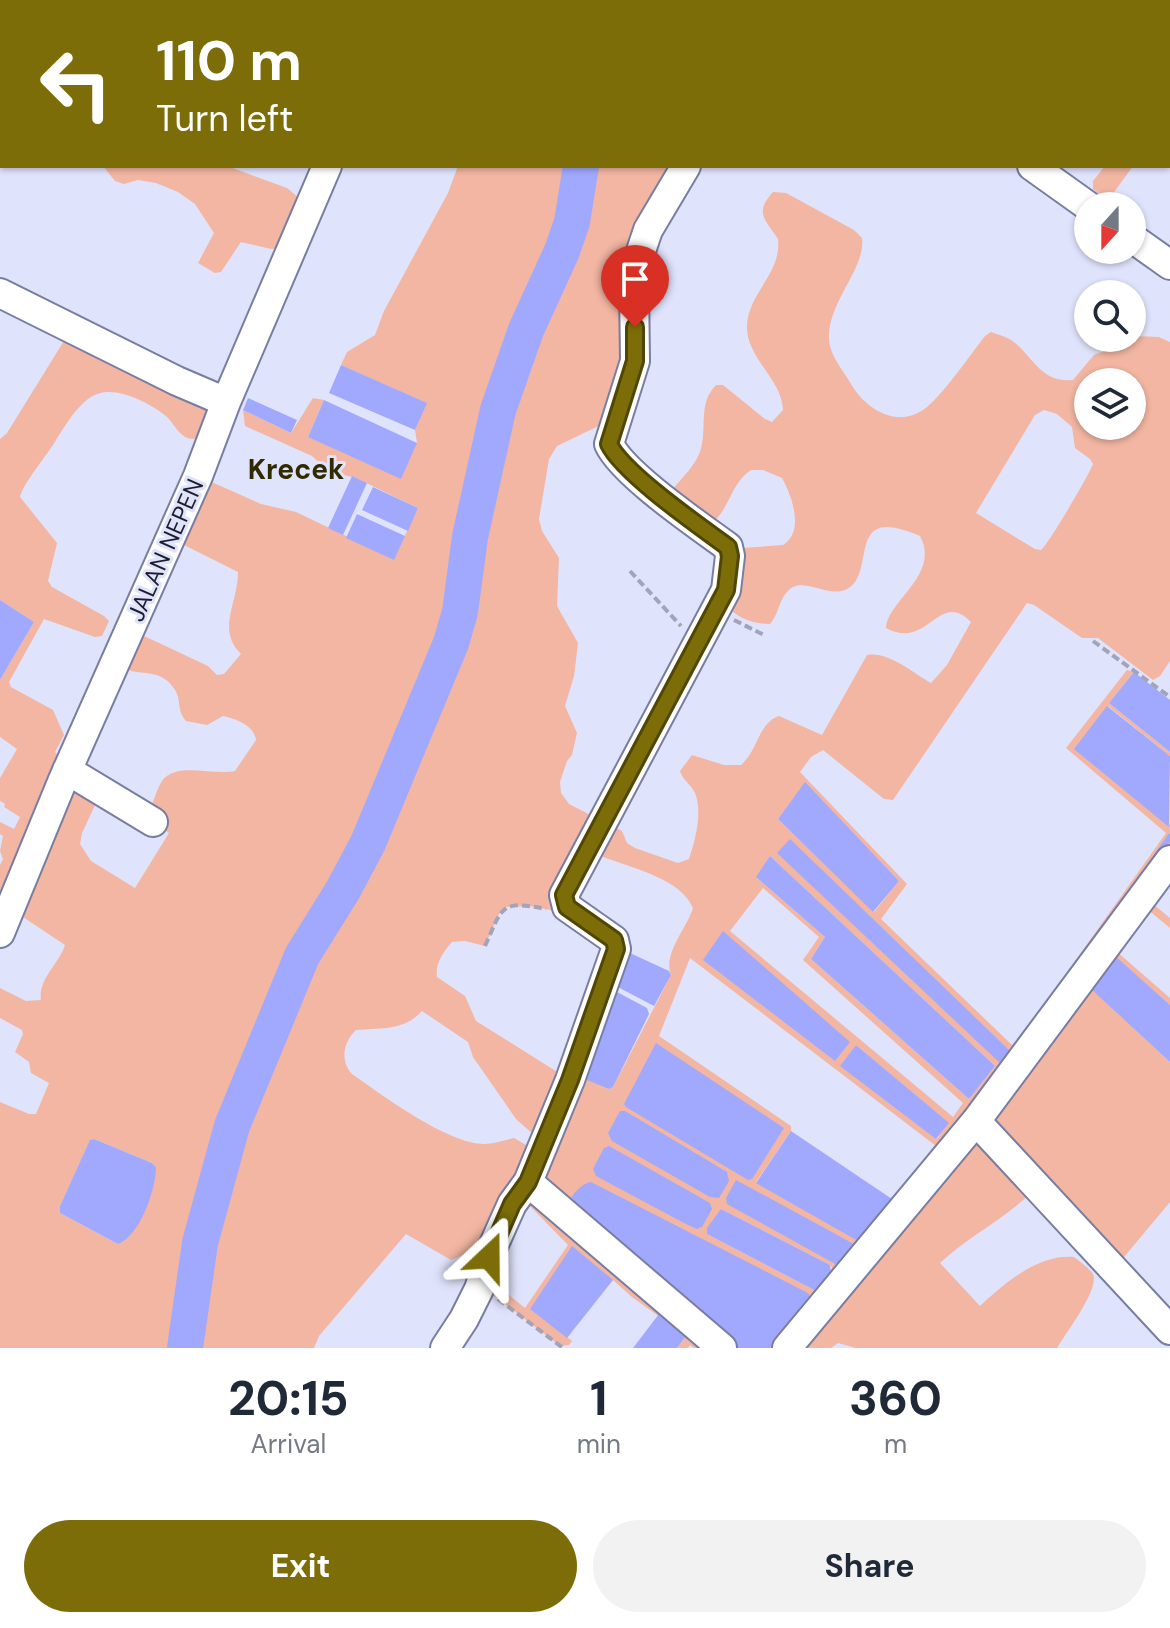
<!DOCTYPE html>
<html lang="en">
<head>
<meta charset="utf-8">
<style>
  body { margin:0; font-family:"DM Sans",sans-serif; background:#f2f2f3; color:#1f2937; height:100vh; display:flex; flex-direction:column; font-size:30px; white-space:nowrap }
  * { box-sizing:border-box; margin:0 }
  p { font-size:26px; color:#747a83 }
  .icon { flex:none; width:44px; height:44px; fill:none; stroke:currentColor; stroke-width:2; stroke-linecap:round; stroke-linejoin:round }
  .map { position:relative; height:1348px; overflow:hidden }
  .details { display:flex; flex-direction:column; background:#fff; flex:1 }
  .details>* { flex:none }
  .guide { position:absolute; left:0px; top:0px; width:1170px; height:168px; box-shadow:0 2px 6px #0004; background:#7d6d08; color:#fff; overflow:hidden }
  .needle { width:52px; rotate:201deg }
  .fabs { position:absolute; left:1074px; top:192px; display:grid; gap:16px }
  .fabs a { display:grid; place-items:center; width:72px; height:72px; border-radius:50%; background:#fff; box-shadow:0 2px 6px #0004; font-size:40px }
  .pin { position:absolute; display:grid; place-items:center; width:68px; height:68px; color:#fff; margin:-82px -34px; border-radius:50% 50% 50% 0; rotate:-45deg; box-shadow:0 0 8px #0007 }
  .pin .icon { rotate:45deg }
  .me { position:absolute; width:88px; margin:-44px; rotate:23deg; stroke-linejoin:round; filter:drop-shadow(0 0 6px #0008) }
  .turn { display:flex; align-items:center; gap:28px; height:168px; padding:0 24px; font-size:36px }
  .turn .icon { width:104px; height:104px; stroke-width:2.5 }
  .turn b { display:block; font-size:56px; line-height:68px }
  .eta { display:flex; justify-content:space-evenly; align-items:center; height:136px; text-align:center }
  .eta b { font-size:48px; font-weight:700; line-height:56px }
  .cta { display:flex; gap:16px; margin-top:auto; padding:16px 24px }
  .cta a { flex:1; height:92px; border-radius:48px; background:#7d6d08; color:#fff; font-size:32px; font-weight:700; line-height:92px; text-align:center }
  .cta a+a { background:#f2f2f3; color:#1f2937 }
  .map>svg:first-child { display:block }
</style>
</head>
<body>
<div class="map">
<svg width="1170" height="1348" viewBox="0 0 1170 1348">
  <rect width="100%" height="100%" fill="#e0e3fc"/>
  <path fill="#f2b6a2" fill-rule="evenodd" d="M 0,0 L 281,0 L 281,2 L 2,2 L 0,43 Z
    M 103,166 L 227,166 L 287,188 L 299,198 L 280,248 L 271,249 L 241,242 L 221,272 L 215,273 L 198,263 L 214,233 L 195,204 L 178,192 L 156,183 L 138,180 L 124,184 L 115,181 Z
    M 458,166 L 668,166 L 678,178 L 648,230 L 611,420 L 557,446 L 549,459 L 539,519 L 542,531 L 559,558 L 557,606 L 578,643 L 574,676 L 565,706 L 577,733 L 572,755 L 567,761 L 560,782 L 561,793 L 569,804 L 622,831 L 627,843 L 635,848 L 678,863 L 689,859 C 695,841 703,812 695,793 C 691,784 683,781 680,771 L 692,755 L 724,765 L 741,765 C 758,751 758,723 779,716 L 822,735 L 867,655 C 888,651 913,673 931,683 L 947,665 L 971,622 C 938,589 929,651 886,628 C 887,601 941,575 920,536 C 843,502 878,573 847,589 C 828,599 802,575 788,591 C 779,599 779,614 770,624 C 753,624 737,618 726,605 L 730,556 L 743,548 L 783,545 C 805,532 792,496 782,478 L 763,470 L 751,470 C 731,483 730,508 713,522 L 665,498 C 676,484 694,468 700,452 C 708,429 697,404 716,385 L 723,385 L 765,419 L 772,422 L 783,410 C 782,379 746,358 747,326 C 748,293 782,273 778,239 C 765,219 754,213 773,192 L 786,193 L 854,230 L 862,238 C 866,267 830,300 829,335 C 828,354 842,368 851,384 C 866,410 899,430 927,407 C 944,393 971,354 985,336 L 991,332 C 999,335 1009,337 1015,343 C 1035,360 1042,383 1073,380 L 1094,355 L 1120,345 L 1134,336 L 1159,337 L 1170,342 L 1170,661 L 1160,676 L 1153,680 L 1098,638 L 1082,638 L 1034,605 L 1027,603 L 893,800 L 884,799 L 823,750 L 811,757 L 800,772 L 907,884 L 881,919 L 1012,1045 L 1034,1019 L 1166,833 L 1066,748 L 1127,670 L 1134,672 L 1109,703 L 1170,752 L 1170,756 L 1108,706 L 1170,826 L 1170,881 L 1153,904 L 1170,918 L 1170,928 L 1147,909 L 1116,951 L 1170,998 L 1170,1005 L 1114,956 L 1091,988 L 1170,1062 L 1170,1202 L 1114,1269 L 1036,1188 C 1007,1218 970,1235 940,1263 L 980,1306 C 1005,1283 1038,1254 1074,1257 C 1079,1261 1089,1268 1093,1274 C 1100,1289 1065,1334 1057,1348 L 856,1348 L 838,1343 L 831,1348 L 770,1348 L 809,1301 L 733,1348 L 694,1348 L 690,1345 L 688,1348 L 677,1348 L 686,1336 L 632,1297 L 613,1280 L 530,1308 L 572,1341 L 569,1345 L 560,1346 L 480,1285 L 480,1254 L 463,1255 L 451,1260 L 406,1234 L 319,1336 L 314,1348 L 0,1348 L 0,1102 L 29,1114 L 36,1114 L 49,1083 L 31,1073 L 29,1062 L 15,1052 L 23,1034 L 22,1030 L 0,1018 L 0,988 L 26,1001 L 41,1000 C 38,979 59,964 65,945 L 11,909 L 0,933 L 0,865 L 3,859 L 0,851 L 3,836 L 0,834 L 0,822 L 14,829 L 20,817 L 4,807 L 5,804 L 0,801 L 0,778 L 17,749 L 0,737 L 0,680 L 34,622 L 0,600 L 0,439 L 7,433 L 67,336 L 211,410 C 208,421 207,439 193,439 C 180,439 174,423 166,416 C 150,403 117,386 97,394 C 79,401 66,425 56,440 C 48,454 22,485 20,497 L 57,543 L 48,581 L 52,587 L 104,616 L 109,621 L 102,636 L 95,637 L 44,619 L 9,682 L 11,687 L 53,710 L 64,735 L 55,752 L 67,769 L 79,768 L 148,810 C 155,801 156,790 162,781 C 176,761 213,776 235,771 L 256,740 C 254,725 236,719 223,716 L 207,725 L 186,721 C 176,709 182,701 175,690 C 161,667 142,677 123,668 L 142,635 L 208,666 L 217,675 L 224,674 L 241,654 C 216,629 238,604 238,572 L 170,538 L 198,476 L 261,504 L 296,512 L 394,559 L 418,508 L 354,477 C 340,476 322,466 312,456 L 245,426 L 243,410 L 291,433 L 313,398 L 324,400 L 308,437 L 417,443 L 415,430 L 426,403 L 341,365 L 347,352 L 375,335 L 384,311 L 448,193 ZM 1088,382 L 1132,382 L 1132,426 L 1088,426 ZM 1044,410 L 1057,414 L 1072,427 L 1075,448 L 1090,459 L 1093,464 C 1089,475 1048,545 1041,550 L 1035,549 L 976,513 L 1035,415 ZM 805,783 L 899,881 L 874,912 L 778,819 ZM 96,803 L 153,822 L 169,833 L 135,888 L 91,861 L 80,844 L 82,833 ZM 587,850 C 618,866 679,874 693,908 C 686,930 663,953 671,975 L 613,1087 L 609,1089 L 580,1072 L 570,1080 L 476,1021 L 465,996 L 437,977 C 435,964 443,952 452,942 L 465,941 L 485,946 L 500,912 L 505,907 L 529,906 L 556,911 ZM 770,856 L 995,1066 L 969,1099 L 811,959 L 825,937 L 757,878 ZM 763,888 L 819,937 L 803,960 L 963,1103 L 953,1117 L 730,931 ZM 690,958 L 936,1146 L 859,1241 L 756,1182 L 791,1131 L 791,1126 L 659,1036 ZM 422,1011 L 468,1042 L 473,1057 L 516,1119 L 543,1143 L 531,1148 L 514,1138 C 504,1140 494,1144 484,1144 C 448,1144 382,1095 352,1074 C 340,1061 343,1042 356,1030 C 381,1028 404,1031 422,1011 ZM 856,1045 L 948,1123 L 937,1139 L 841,1066 ZM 94,1139 L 152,1163 L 156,1167 L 118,1244 L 60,1213 L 60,1206 L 90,1141 ZM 528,1204 L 568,1245 L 525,1308 L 488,1278 ZM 721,1209 L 830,1265 L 832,1268 L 816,1291 L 707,1234 Z
    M 1105,166 L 1133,166 L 1112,195 L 1101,195 L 1093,189 L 1093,181 Z"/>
  <path fill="#a1a9fe" d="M 341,365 L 427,403 L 415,430 L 329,393 Z
    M 248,398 L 297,420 L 291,433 L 243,410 Z
    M 324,400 L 417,443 L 401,479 L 308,437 Z
    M 352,476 L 367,483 L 343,535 L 328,528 Z
    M 373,487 L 418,508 L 408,531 L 362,510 Z
    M 357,514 L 405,536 L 394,560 L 346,538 Z
    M 0,600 L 34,622 L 0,680 Z
    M 1134,672 L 1170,700 L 1170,752 L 1109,703 Z
    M 1107,706 L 1170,756 L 1169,827 L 1074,749 Z
    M 805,782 L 899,881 L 873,912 L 778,819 Z
    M 790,839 L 1010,1051 L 1000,1063 L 777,853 Z
    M 770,856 L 995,1066 L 969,1099 L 811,959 L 825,937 L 756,877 Z
    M 723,931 L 850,1042 L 835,1061 L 703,960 Z
    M 630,953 L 669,971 L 671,975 L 654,1006 L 614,985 Z
    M 1114,955 L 1170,1005 L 1170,1062 L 1090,988 Z
    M 617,992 L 647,1008 L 649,1014 L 613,1087 L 609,1089 L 582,1078 L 614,993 Z
    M 656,1043 L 784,1128 L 752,1179 L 748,1180 L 626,1107 L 624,1104 Z
    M 856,1045 L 949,1123 L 936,1139 L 840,1066 Z
    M 620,1111 L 625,1111 L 727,1172 L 729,1181 L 719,1198 L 710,1197 L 612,1141 L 608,1133 Z
    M 791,1131 L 892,1199 L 858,1241 L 756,1183 Z
    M 94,1139 L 152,1163 L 156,1167 C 156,1189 140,1236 118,1244 L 60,1213 L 60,1206 L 90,1140 Z
    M 609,1146 L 710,1203 L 712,1209 L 702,1227 L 697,1229 L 684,1223 L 596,1176 L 593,1169 L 604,1148 Z
    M 736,1180 L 852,1243 L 855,1247 L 839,1266 L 727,1204 L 726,1198 Z
    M 591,1182 L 804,1291 L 809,1294 L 810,1301 L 770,1348 L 733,1348 L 569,1203 C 572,1194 581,1184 591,1182 Z
    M 721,1209 L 830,1265 L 831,1272 L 820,1290 L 816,1291 L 707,1234 L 707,1228 Z
    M 572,1246 L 613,1280 L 567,1338 L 530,1309 Z
    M 659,1314 L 686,1336 L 677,1348 L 633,1348 Z"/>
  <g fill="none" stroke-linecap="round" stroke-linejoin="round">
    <path stroke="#a1a9fe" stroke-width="6" d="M 1156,857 L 1170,837"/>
    <path stroke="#a1a9fe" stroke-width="36" d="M 185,1348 L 200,1243 L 232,1126 L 302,956 L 343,890 L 368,843 L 451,643 L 460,612 L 470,537 L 498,410 L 526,330 L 562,251 L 572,222 L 581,166"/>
    <g stroke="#787da1" stroke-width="32">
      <path id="minor" d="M 795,0 L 798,2
        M 399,2 L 400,0
        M 686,166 L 648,230 L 639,257 L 634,286 L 635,361 L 609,444 C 623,474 698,525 728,547 L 730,556 L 726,590 L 564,895 L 567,907 L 614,940 L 616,949 L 570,1080 L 528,1182 L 722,1348
        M 1032,166 L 1088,206
        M 1132,238 L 1170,265
        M 0,293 L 177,381 L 226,402
        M 67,770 L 153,822
        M 0,933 L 62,782 L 198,476 L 226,402 L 327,166
        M 976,1121 L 1170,1330
        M 445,1348 L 464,1319 L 479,1289 L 491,1251 L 512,1204 L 528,1182
        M 787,1348 L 976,1121 L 1170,860"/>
    </g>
    <path stroke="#a2a4ba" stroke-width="4" stroke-dasharray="8 4" stroke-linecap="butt" d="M 630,571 L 681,626
      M 734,620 L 764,635
      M 1093,641 L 1170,697
      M 485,946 C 503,906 500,900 546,909
      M 498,1299 L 563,1348"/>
    <use href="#minor" stroke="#fff" stroke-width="28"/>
  </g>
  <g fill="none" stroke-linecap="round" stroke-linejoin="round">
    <g stroke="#514705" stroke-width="20">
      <path id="route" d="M 489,1257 L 512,1204 L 528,1182 L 570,1080 L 616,949 L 614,940 L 567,907 L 564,895 L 726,590 L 730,556 L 728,547 C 698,525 623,473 609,444 L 635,361 L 635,327"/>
    </g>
    <use href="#route" stroke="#7d6d08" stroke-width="14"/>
  </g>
  <g text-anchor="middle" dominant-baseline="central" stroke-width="6" stroke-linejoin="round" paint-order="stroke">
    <g font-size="24" fill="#1d1e2d" stroke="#e0e3fc">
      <text transform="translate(165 550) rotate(-66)">JALAN NEPEN</text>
    </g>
    <g font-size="28" font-weight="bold" fill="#312900" stroke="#e0e3fc">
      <text x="296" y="469">Krecek</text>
    </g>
  </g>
</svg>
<div class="fabs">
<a><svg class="needle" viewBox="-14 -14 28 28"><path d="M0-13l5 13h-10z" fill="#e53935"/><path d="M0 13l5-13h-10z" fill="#747a83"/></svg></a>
<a><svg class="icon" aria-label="search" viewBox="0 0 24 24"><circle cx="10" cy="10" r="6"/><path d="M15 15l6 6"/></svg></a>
<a><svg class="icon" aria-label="layers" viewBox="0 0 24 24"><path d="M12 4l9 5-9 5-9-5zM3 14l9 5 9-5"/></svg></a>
</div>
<div class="pin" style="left:635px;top:327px;background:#d93025"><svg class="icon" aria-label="arrive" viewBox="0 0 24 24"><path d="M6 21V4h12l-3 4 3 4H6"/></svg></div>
<svg class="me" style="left:489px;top:1257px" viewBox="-20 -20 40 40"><path d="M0-17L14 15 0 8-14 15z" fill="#7d6d08" stroke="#fff" stroke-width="4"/></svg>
<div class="guide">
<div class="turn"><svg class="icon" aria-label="left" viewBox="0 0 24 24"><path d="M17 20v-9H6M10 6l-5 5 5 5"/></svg><div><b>110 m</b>Turn left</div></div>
</div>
</div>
<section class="details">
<div class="eta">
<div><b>20:15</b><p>Arrival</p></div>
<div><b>1</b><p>min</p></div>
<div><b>360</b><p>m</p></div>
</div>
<div class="cta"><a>Exit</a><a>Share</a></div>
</section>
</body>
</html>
